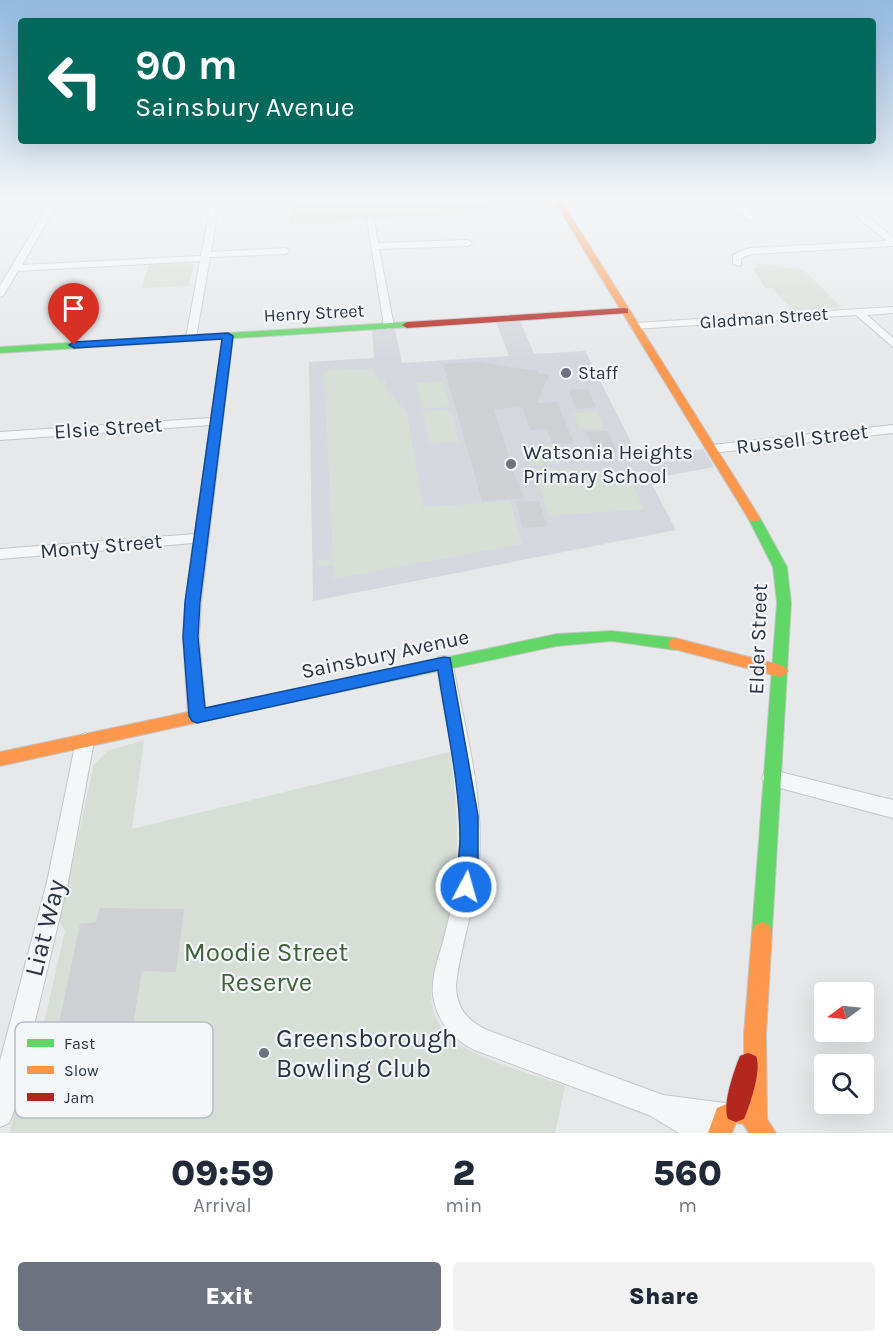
<!DOCTYPE html>
<html lang="en">
<head>
<meta charset="utf-8">
<style>
  body { margin:0; font-family:Karla,sans-serif; background:#f2f2f3; color:#1f2937; height:100vh; display:flex; flex-direction:column; font-size:22px; white-space:nowrap }
  * { box-sizing:border-box; margin:0 }
  p { font-size:20px; color:#747a83 }
  .icon { flex:none; width:33px; height:33px; fill:none; stroke:currentColor; stroke-width:2; stroke-linecap:round; stroke-linejoin:round }
  .map { position:relative; height:1133px; overflow:hidden }
  .side { display:flex; flex-direction:column; background:#fff; flex:1 }
  .side>* { flex:none }
  .guide { position:absolute; left:18px; top:18px; width:858px; height:126px; border-radius:6px; box-shadow:0 6px 24px #0002; background:#00695c; color:#fff; overflow:hidden }
  .needle { width:39px; rotate:255deg }
  .fabs { position:absolute; left:814px; top:982px; display:grid; gap:12px }
  .fabs a { display:grid; place-items:center; width:60px; height:60px; border-radius:6px; background:#fff; box-shadow:0 6px 24px #0002; font-size:30px }
  .pin { position:absolute; display:grid; place-items:center; width:51px; height:51px; color:#fff; margin:-62px -26px; border-radius:50% 50% 50% 0; rotate:-45deg; box-shadow:0 0 6px #0007 }
  .pin .icon { rotate:45deg }
  .me { position:absolute; width:66px; margin:-33px; rotate:6deg; stroke-linejoin:round; filter:drop-shadow(0 0 4px #0008) }
  .turn { display:flex; align-items:center; gap:21px; height:126px; padding:0 18px; font-size:27px }
  .turn .icon { width:78px; height:78px; stroke-width:2.5 }
  .turn b { display:block; font-size:42px; line-height:51px }
  .eta { display:flex; justify-content:space-evenly; align-items:center; height:102px; text-align:center }
  .eta b { font-size:36px; font-weight:800; line-height:42px }
  .primary-button { display:flex; gap:12px; margin-top:auto; padding:12px 18px }
  .primary-button a { flex:1; height:69px; border-radius:6px; background:#6c737f; color:#fff; font-size:24px; font-weight:800; line-height:69px; text-align:center }
  .primary-button a+a { background:#f2f2f3; color:#1f2937 }
  .map>svg:first-child { display:block }
</style>
</head>
<body>
<div class="map">
<svg width="893" height="1133" viewBox="0 0 893 1133">
  <rect width="100%" height="100%" fill="#e6e8ea"/>
  <path fill="#d4d7dd" d="M 520,321 L 534,354 L 585,351 L 640,460 L 703,449 L 714,467 L 649,479 L 676,530 L 313,601 L 309,362 L 374,358 L 372,330 L 395,329 L 402,363 L 509,356 L 496,322 Z"/>
  <path fill="#d6ded6" d="M 291,199 L 489,199 L 496,213 L 291,223 Z
    M 188,263 L 194,265 L 189,286 L 141,288 L 149,265 Z
    M 755,263 L 804,270 L 841,307 L 793,311 L 772,288 L 765,288 L 754,269 L 757,267 Z
    M 375,368 L 376,376 L 379,380 L 385,379 L 386,388 L 407,413 L 423,507 L 510,501 L 522,544 L 334,579 L 334,565 L 318,566 L 318,560 L 333,559 L 324,371 Z
    M 443,381 L 450,407 L 422,409 L 417,383 Z
    M 451,410 L 459,442 L 429,444 L 423,412 Z
    M 597,411 L 604,428 L 580,429 L 573,413 Z
    M 554,445 L 561,461 L 559,464 L 532,466 L 526,447 Z
    M 533,468 L 627,471 L 644,509 L 549,516 Z
    M 144,740 L 132,829 L 450,752 C 459,813 460,864 448,924 C 443,947 432,970 431,995 C 431,1010 438,1025 448,1036 C 469,1057 535,1075 565,1086 L 555,1133 L 10,1133 L 17,1100 L 30,1084 L 65,931 L 59,921 L 94,765 L 107,751 Z"/>
  <path fill="#ced0d3" d="M 479,362 L 538,371 L 538,373 L 549,375 L 537,403 L 557,402 L 574,443 L 552,444 L 547,429 L 530,430 L 522,407 L 494,409 L 517,483 L 519,483 L 524,498 L 482,501 L 443,364 Z
    M 588,389 L 596,407 L 576,409 L 569,390 Z
    M 607,431 L 617,451 L 596,453 L 586,432 Z
    M 539,501 L 547,526 L 523,528 L 516,502 Z
    M 100,908 L 184,909 L 176,972 L 142,971 L 132,1030 L 169,1026 L 165,1057 L 128,1061 L 128,1066 L 77,1072 L 74,1089 L 38,1094 L 42,1075 L 48,1075 L 80,924 L 96,922 Z"/>
  <g fill="none" stroke-linecap="round" stroke-linejoin="round">
    <g stroke="#c4c6c8" stroke-width="2">
      <path id="street" d="M 52,199 L 60,199 L 22,265 L 201,256 L 212,199 L 220,199 L 211,252 L 286,248 L 290,251 L 286,254 L 210,257 L 196,338 L 191,341 L 186,338 L 200,261 L 18,271 L 3,296 L 0,297 L 0,286 Z
        M 728,199 L 737,199 L 754,216 L 754,220 L 748,220 Z
        M 835,199 L 845,199 L 893,237 L 893,246 L 752,254 L 741,258 L 741,266 L 733,264 L 733,255 L 750,248 L 887,241 Z
        M 367,219 L 374,221 L 378,243 L 468,240 L 472,243 L 468,246 L 379,249 L 394,326 L 389,329 L 384,326 Z
        M 893,307 L 893,313 L 867,315 L 893,338 L 893,347 L 856,315 L 634,329 L 629,326 L 634,323 Z
        M 228,333 L 233,336 L 201,602 L 199,637 L 206,716 L 203,721 L 197,723 L 191,721 L 188,716 L 183,637 L 193,543 L 0,559 L 0,549 L 195,534 L 210,425 L 0,440 L 0,432 L 211,418 L 223,336 Z
        M 893,425 L 893,433 L 712,453 L 706,449 L 712,445 Z
        M 444,656 L 450,657 L 452,662 C 465,728 484,794 479,862 C 476,904 461,943 456,984 C 456,1007 466,1020 487,1030 L 663,1095 L 725,1103 L 734,1107 L 738,1116 L 734,1125 L 725,1129 L 713,1127 L 716,1133 L 679,1133 L 649,1115 L 472,1049 C 451,1037 437,1021 433,996 C 431,975 440,954 445,934 C 451,910 457,886 459,862 C 465,794 447,728 436,662 L 438,657 Z
        M 85,733 L 91,736 L 94,741 L 68,882 L 13,1114 L 9,1123 L 0,1127 L 0,1061 L 47,882 L 76,741 L 79,736 Z
        M 772,770 L 893,800 L 893,818 L 765,784 L 762,778 L 765,772 Z"/>
    </g>
    <g stroke="#c4c6c8" stroke-width="2">
      <path id="fast" d="M 407,322 L 412,325 L 410,327 L 0,353 L 0,347 Z
        M 754,514 L 760,518 L 787,567 L 791,603 L 772,932 L 769,939 L 762,942 L 755,939 L 752,932 L 777,603 L 773,567 L 748,518 Z
        M 612,631 L 675,638 L 680,640 L 682,644 L 680,648 L 675,650 L 612,641 L 557,646 L 277,705 L 271,703 L 269,699 L 271,695 L 277,693 L 557,634 Z"/>
    </g>
    <g stroke="#c4c6c8" stroke-width="2">
      <path id="slow" d="M 553,199 L 560,199 L 760,518 L 758,521 L 750,521 L 748,518 Z
        M 675,638 L 780,665 L 785,667 L 788,671 L 785,675 L 780,677 L 670,648 L 668,644 L 670,640 Z
        M 277,693 L 283,695 L 285,699 L 283,703 L 277,705 L 0,766 L 0,752 Z
        M 762,922 L 769,925 L 772,932 L 766,1034 L 767,1119 L 776,1133 L 749,1133 L 743,1124 L 736,1123 L 732,1133 L 708,1133 L 717,1108 L 736,1100 L 744,1102 L 744,1034 L 752,932 L 755,925 Z"/>
    </g>
    <g stroke="#c4c6c8" stroke-width="2">
      <path id="jam" d="M 625,308 L 628,309 L 628,313 L 407,328 L 402,325 L 407,322 Z
        M 748,1053 L 756,1056 C 762,1070 750,1105 744,1119 L 736,1122 L 728,1119 C 722,1105 734,1071 740,1056 Z"/>
    </g>
    <use href="#street" fill="#f5f6f7" fill-rule="evenodd"/>
    <use href="#fast" fill="#63d668" fill-rule="evenodd"/>
    <use href="#slow" fill="#ff974d" fill-rule="evenodd"/>
    <use href="#jam" fill="#b3261e" fill-rule="evenodd"/>
  </g>
  <linearGradient id="sky" x2="0" y2="1"><stop stop-color="#93bae0"/><stop offset="0.56" stop-color="#f4f5f6"/><stop offset="1" stop-color="#f4f5f6" stop-opacity="0"/></linearGradient>
  <rect width="893" height="358" fill="url(#sky)"/>
  <path fill="#1a73e8" stroke="#114b97" stroke-width="1.5" d="M 228,333 L 233,336 L 200,602 L 198,637 L 205,708 L 444,657 L 450,658 L 478,816 L 478,861 L 473,893 L 466,896 L 459,893 C 454,881 460,854 460,839 C 460,783 446,725 438,670 L 197,723 L 192,721 L 189,716 L 183,637 L 185,602 L 222,339 L 74,348 L 69,345 L 74,342 Z"/>
  <g fill="#6c737f" stroke="#f4f6f9" stroke-width="2">
    <circle cx="566" cy="373" r="6"/>
    <circle cx="511" cy="464" r="6"/>
    <circle cx="264" cy="1053" r="6"/>
  </g>
  <g text-anchor="middle" dominant-baseline="central" stroke-width="4.5" stroke-linejoin="round" paint-order="stroke">
    <g font-size="18" fill="#2b3445" stroke="#f4f6f9">
      <text transform="translate(314 313) rotate(-3)">Henry Street</text>
      <text transform="translate(764 318) rotate(-4)">Gladman Street</text>
    </g>
    <g font-size="18" fill="#2b3445" stroke="#f4f6f9" text-anchor="start">
      <text x="578" y="373">Staff</text>
    </g>
    <g font-size="21" fill="#2b3445" stroke="#f4f6f9">
      <text transform="translate(108 428) rotate(-4)">Elsie Street</text>
      <text transform="translate(802 439) rotate(-7)">Russell Street</text>
      <text transform="translate(101 546) rotate(-5)">Monty Street</text>
      <text transform="translate(758 639) rotate(-88)">Elder Street</text>
      <text transform="translate(385 654) rotate(-12)">Sainsbury Avenue</text>
    </g>
    <g font-size="21" fill="#2b3445" stroke="#f4f6f9" text-anchor="start">
      <text x="523" y="452">Watsonia Heights<tspan x="523" dy="24">Primary School</tspan></text>
    </g>
    <g font-size="26" fill="#2b3445" stroke="#f4f6f9">
      <text transform="translate(45 928) rotate(-76)">Liat Way</text>
    </g>
    <g font-size="26" fill="#3f6138" stroke="#f4f6f9">
      <text x="266" y="952">Moodie Street<tspan x="266" dy="30">Reserve</tspan></text>
    </g>
    <g font-size="26" fill="#2b3445" stroke="#f4f6f9" text-anchor="start">
      <text x="276" y="1038">Greensborough<tspan x="276" dy="30">Bowling Club</tspan></text>
    </g>
  </g>
  <rect x="15" y="1022" width="198" height="96" rx="9" fill="#f4f6f9" stroke="#b8bcc3" stroke-width="1.5"/>
  <rect x="27" y="1039" width="27" height="8" fill="#63d668"/>
  <rect x="27" y="1066" width="27" height="8" fill="#ff974d"/>
  <rect x="27" y="1093" width="27" height="8" fill="#b3261e"/>
  <g font-size="16" fill="#2b3445">
    <text x="64" y="1049">Fast</text>
    <text x="64" y="1076">Slow</text>
    <text x="64" y="1103">Jam</text>
  </g>
</svg>
<div class="fabs">
<a><svg class="needle" viewBox="-14 -14 28 28"><path d="M0-13l5 13h-10z" fill="#e53935"/><path d="M0 13l5-13h-10z" fill="#747a83"/></svg></a>
<a><svg class="icon" aria-label="search" viewBox="0 0 24 24"><circle cx="10" cy="10" r="6"/><path d="M15 15l6 6"/></svg></a>
</div>
<div class="pin" style="left:74px;top:345px;background:#d93025"><svg class="icon" aria-label="arrive" viewBox="0 0 24 24"><path d="M6 21V4h12l-3 4 3 4H6"/></svg></div>
<svg class="me" style="left:466px;top:887px" viewBox="-20 -20 40 40"><circle r="17" fill="#1a73e8" stroke="#fff" stroke-width="3"/><path d="M0-11L8 9 0 5-8 9z" fill="#fff"/></svg>
<div class="guide">
<div class="turn"><svg class="icon" aria-label="left" viewBox="0 0 24 24"><path d="M17 20v-9H6M10 6l-5 5 5 5"/></svg><div><b>90 m</b>Sainsbury Avenue</div></div>
</div>
</div>
<section class="side">
<div class="eta">
<div><b>09:59</b><p>Arrival</p></div>
<div><b>2</b><p>min</p></div>
<div><b>560</b><p>m</p></div>
</div>
<div class="primary-button"><a>Exit</a><a>Share</a></div>
</section>
</body>
</html>
